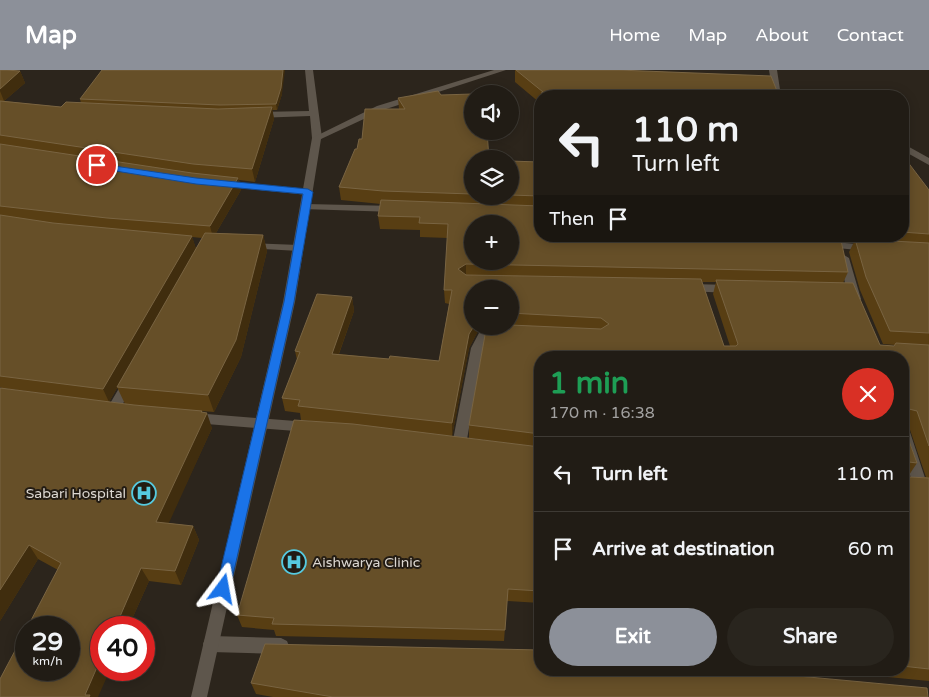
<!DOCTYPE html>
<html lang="en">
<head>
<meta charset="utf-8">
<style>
  body { margin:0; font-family:"Varela Round",sans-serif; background:#29251e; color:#f1f3f6; height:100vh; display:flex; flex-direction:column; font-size:19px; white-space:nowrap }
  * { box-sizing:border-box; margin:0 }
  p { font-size:16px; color:#a2a1a0 }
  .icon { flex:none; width:28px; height:28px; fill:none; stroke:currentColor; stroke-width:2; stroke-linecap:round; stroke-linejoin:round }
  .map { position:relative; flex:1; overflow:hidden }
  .drawer { position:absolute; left:534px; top:281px; width:375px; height:325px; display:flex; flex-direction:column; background:#211c15; border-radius:20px; box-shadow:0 2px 12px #0003,0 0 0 1px #3e3a34 }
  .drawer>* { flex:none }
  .banner { position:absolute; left:534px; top:20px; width:375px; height:152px; border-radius:20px; box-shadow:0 2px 12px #0003,0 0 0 1px #3e3a34; background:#211c15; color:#f1f3f6; overflow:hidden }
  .tools { position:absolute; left:464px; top:15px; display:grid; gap:10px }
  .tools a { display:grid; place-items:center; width:55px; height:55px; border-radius:50%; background:#211c15; box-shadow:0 2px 12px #0003,0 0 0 1px #3e3a34; font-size:25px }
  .speed { position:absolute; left:15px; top:546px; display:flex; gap:10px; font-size:25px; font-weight:700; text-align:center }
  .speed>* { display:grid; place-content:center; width:65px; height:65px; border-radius:50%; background:#211c15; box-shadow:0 2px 12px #0003,0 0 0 1px #3e3a34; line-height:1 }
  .speed small { font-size:12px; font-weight:400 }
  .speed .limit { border:8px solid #d22; background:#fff; color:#111 }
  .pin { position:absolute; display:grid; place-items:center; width:42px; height:42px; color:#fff; margin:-21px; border:2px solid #fff; border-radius:50%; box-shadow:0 1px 5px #0007 }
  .me { position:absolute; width:55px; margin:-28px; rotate:13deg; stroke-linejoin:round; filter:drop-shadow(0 0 4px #0008) }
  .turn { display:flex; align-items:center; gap:18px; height:105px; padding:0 15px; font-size:22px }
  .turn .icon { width:65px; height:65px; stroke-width:2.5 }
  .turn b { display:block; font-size:35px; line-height:42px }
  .then { display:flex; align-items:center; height:48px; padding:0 15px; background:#0003; gap:10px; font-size:19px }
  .round { display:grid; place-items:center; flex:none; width:52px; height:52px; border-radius:26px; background:#29251e }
  .head { display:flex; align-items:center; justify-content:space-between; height:85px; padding:0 15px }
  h1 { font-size:30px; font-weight:800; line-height:38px; color:#1e9e55 }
  .button { display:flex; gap:10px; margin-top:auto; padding:10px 15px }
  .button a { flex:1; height:58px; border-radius:30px; background:#8c9099; color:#fff; font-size:20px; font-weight:800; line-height:58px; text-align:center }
  .button a+a { background:#29251e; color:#f1f3f6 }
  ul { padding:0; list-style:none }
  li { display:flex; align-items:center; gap:15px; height:75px; padding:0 15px; border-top:1px solid #3e3a34 }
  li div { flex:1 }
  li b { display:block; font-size:19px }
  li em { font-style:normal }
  header { display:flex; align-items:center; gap:30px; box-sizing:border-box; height:70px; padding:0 25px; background:#8c9099; color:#fff }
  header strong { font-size:24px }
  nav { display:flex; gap:28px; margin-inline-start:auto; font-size:18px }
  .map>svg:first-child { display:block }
</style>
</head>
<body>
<header>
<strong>Map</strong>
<nav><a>Home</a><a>Map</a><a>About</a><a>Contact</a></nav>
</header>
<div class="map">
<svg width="929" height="627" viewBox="0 0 929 627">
  <rect width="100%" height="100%" fill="#2c251c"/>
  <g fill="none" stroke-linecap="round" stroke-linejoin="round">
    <path fill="#5e564c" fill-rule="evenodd" d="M 305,0 L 313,0 L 322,68 L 317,71 L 312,68 L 310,46 L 257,48 L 253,45 L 257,42 L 309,41 Z
      M 769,0 L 777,0 L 781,26 L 773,26 Z
      M 902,73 L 929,88 L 929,95 L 902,80 Z
      M 223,111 L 308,119 L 313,122 L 308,125 L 220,116 L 218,114 Z
      M 306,134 L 395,136 L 400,139 L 395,142 L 302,139 L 302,135 Z
      M 833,166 L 843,166 L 845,173 L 868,175 L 873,178 L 868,181 L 837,178 Z
      M 249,173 L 299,175 L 304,178 L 299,181 L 245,178 L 244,176 Z
      M 844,185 L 849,188 L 861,229 L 855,233 L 849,229 L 839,188 Z
      M 689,214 L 732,215 L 738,219 L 732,223 L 685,221 L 683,218 Z
      M 501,258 L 507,262 L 505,265 L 487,269 L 483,278 L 466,375 L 464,379 L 459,380 L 454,379 L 452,375 L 471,278 L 479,263 Z
      M 129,306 L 133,308 L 135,311 L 118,343 L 108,343 L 107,340 L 108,337 L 125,308 Z
      M 194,343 L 308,352 L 313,353 L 315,357 L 313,361 L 308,362 L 194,353 L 189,351 L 188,348 L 189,345 Z
      M 902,354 L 907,355 L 909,359 L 927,414 L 925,418 L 920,420 L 915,418 L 913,414 L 902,381 Z
      M 211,566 L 281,568 L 287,571 L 289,576 L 287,581 L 281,584 L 211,582 L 205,579 L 203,574 L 205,569 Z"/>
    <path fill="#5e564c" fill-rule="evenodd" d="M 494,0 L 506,0 L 383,40 L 321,69 L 295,232 L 207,627 L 191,627 L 283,232 L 312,68 L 377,36 Z"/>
  </g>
  <path fill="#583e13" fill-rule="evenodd" d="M 0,0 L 20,1 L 25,13 L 4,31 L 61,37 L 81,33 L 80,29 L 282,24 L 277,40 L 272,40 L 274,49 L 255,112 L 239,110 L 241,120 L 216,163 L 263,165 L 267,181 L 241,287 L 214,342 L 202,341 L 212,358 L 168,453 L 193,456 L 199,470 L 181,515 L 149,511 L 128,558 L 101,558 L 58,500 L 38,489 L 0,551 L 0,318 L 125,334 L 117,317 L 202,168 L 192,167 L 196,179 L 109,332 L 2,318 L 0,317 Z
    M 515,0 L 618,0 L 779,26 L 540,26 L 540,33 L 515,12 Z
    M 398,28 L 472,89 L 472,126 L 510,126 L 510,91 L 539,92 L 540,52 L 540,166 L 848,202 L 843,213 L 880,275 L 894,276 L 895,275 L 883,274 L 860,220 L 849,182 L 854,172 L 846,171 L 844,166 L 902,166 L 902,88 L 929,120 L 929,611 L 815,600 L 902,600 L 902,288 L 540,288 L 540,377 L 469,368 L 469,355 L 489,258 L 478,261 L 469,278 L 452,366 L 396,360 L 540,377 L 540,533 L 507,531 L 504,571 L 276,566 L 274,560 L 242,557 L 237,545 L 329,353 L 301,350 L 300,343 L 285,341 L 282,328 L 297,290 L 295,281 L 352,227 L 354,241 L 339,284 L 389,289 L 439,291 L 449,234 L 445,233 L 444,220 L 448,168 L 420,167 L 420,160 L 380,159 L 378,146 L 381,134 L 341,130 L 339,117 L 357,79 L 362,69 L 399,39 ZM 702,212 L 716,212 L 713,224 L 730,276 L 724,276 ZM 510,219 L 510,256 L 472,256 ZM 908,354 L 926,407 L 909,407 L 909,405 L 917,393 L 908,368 Z
    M 251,613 L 928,627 L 273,627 L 256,624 Z"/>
  <path fill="#402d0e" d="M 283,0 L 285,0 L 282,24 L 277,40 L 276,34 Z
    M 20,1 L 25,13 L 4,31 L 0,21 L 0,19 Z
    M 272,37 L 274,49 L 255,112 L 252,99 Z
    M 238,108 L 241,120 L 213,168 L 210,156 Z
    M 263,165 L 267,181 L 241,287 L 214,342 L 208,325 Z
    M 192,166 L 196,179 L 109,332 L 103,319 Z
    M 466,194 L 466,207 L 458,199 Z
    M 352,227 L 354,241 L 334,297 L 332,284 Z
    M 474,256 L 496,256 L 478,261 L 469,278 L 452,366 L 452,353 L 469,264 Z
    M 202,341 L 204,348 L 207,343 L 212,358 L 163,466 L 156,452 Z
    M 193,456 L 199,470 L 181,515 L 175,501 Z
    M 29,475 L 38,489 L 0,551 L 0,520 Z
    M 141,498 L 149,511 L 128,558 L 115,558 Z
    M 101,588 L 101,600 L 110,600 L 98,627 L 87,627 L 85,625 Z"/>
  <path fill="#664f28" stroke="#796442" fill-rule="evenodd" d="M 0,0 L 6,0 L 20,1 L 0,19 Z
    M 102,0 L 283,0 L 281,18 L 276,34 L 220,35 L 80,29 Z
    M 516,0 L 618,0 L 771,6 L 779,26 L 541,26 L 542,22 L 543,22 Z
    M 438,21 L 441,25 L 472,24 L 472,61 L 487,61 L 489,89 L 472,89 L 472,124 L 383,121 L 339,117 L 355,79 L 357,79 L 359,69 L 362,69 L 365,39 L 405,39 L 398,28 Z
    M 0,31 L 61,37 L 66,32 L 218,39 L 272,37 L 252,99 L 193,94 L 0,65 Z
    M 540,65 L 540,126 L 510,125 L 510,91 L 539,92 Z
    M 0,74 L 192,103 L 238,108 L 210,156 L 107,148 L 0,136 Z
    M 904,87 L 929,120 L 929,164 L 902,162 L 902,88 Z
    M 381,130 L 540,136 L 540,166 L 840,166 L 848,202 L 466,194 L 458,199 L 466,205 L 701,209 L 724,276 L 736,276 L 738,274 L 716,210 L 853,213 L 880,275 L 894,276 L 896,273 L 929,275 L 929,376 L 917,341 L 909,339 L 908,368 L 917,393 L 909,392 L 909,407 L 929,408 L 929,599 L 902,596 L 902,288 L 540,288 L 540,364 L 469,355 L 485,265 L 490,257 L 510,256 L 510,255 L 601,259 L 609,254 L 601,248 L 510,243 L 510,219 L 472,219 L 472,256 L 474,256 L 469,264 L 452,353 L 298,336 L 300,330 L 282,328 L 300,282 L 295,281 L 317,224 L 352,227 L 332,284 L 389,289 L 390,286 L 439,291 L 452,220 L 444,220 L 448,154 L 419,153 L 420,147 L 378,146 ZM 472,154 L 510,154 L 510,191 L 472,191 Z
    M 0,145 L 53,153 L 192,166 L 103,319 L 0,306 Z
    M 205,163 L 263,165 L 236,270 L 208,325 L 117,317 Z
    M 855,169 L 929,173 L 929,263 L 890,261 L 866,207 Z
    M 0,318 L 134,335 L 202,341 L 201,342 L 207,343 L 156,452 L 193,456 L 175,501 L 141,498 L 115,558 L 101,558 L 101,588 L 85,625 L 90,625 L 89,627 L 0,627 L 0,609 L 26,560 L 26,600 L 69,600 L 69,558 L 27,558 L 61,493 L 29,475 L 0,520 Z
    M 294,350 L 353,354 L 540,377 L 540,521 L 508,519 L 505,560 L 272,554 L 274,548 L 237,545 Z
    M 265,574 L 540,580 L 540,600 L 733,600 L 927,618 L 928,627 L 333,627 L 251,613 Z"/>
  <path fill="#1a73e8" stroke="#114b97" d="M 94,93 L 196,108 L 308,119 L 313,122 L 294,232 L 230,519 L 228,524 L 223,525 L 218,524 L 216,519 L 284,232 L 303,124 L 196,114 L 97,98 L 94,97 Z"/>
  <defs>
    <g id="hospital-ring" transform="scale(1.25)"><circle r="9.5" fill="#221b13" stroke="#55cae0" stroke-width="1.5"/><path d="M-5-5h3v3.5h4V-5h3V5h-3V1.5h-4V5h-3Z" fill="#55cae0"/></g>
  </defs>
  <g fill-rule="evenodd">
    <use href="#hospital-ring" x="144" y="423"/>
    <use href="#hospital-ring" x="294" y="492"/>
  </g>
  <g text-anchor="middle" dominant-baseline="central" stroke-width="4" stroke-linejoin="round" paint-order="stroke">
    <g font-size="14" fill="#dcd7d1" stroke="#221b13" text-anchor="end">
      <text x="126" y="423">Sabari Hospital</text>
      <text x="312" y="492" text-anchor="start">Aishwarya Clinic</text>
    </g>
  </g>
</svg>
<div class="tools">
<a><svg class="icon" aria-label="sound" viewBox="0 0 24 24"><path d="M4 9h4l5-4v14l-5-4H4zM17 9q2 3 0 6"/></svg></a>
<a><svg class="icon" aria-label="layers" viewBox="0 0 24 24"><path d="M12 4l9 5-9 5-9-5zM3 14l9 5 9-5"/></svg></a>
<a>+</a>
<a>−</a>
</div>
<div class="speed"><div>29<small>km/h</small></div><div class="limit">40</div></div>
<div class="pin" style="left:97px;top:95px;background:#d93025"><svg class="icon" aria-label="arrive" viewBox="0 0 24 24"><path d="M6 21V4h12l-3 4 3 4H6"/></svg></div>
<svg class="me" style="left:223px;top:519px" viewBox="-20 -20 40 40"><path d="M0-17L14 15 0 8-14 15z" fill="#1a73e8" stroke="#fff" stroke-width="4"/></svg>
<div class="banner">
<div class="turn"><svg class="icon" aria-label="left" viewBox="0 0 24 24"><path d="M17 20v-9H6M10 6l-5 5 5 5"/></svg><div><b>110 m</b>Turn left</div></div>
<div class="then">Then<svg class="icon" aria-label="arrive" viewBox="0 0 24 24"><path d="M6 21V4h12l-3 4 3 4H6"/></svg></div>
</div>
<section class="drawer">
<div class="head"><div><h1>1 min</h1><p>170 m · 16:38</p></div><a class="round" style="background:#d93025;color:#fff"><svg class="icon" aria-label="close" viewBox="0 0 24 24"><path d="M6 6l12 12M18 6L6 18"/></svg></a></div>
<ul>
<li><svg class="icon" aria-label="left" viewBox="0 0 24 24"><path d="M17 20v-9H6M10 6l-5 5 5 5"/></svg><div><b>Turn left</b></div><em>110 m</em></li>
<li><svg class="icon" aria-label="arrive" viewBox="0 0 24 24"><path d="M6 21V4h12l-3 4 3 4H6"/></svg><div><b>Arrive at destination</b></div><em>60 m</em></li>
</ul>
<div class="button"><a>Exit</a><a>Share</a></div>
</section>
</div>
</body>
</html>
